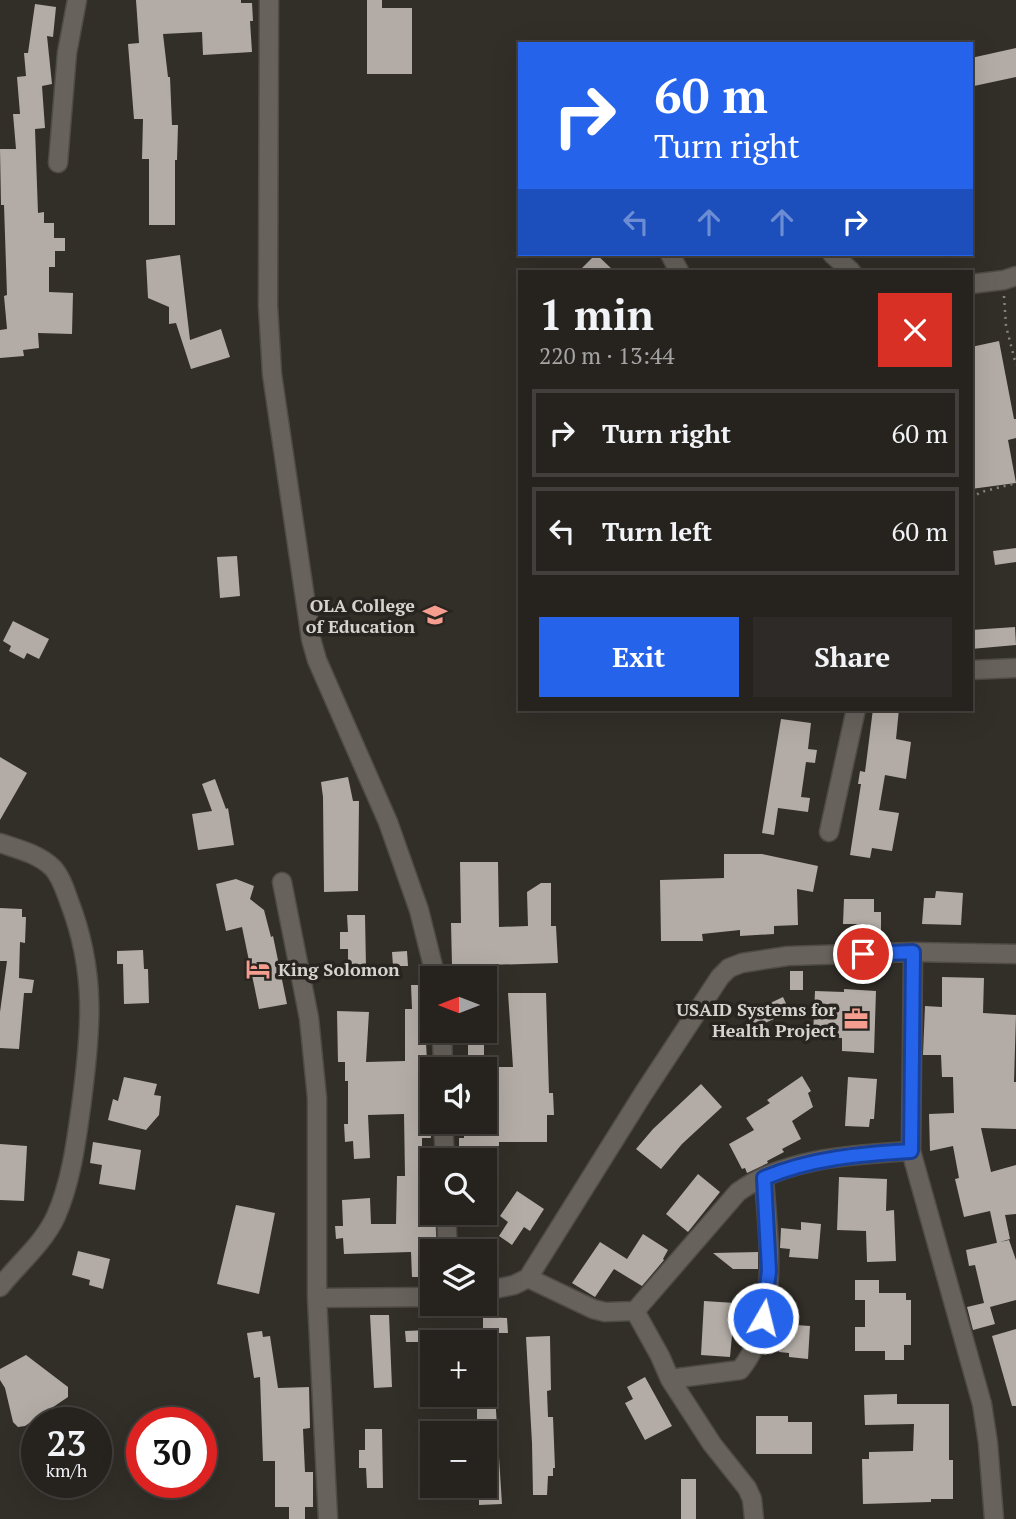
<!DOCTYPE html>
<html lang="en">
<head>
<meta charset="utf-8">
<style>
  body { margin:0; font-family:"PT Serif",serif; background:#2e2a27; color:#f1f3f6; height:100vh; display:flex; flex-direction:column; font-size:26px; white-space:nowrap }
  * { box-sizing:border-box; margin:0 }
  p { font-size:23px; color:#a4a4a4 }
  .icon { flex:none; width:38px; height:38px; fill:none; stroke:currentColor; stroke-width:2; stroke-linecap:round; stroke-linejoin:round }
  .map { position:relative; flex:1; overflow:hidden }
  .drawer { position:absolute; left:518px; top:270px; width:455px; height:441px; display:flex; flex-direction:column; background:#26221e; border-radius:0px; box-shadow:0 7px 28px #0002,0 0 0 2px #423f3c }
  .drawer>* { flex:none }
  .hud { position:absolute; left:518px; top:42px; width:455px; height:214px; border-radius:0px; box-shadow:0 7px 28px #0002,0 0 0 2px #423f3c; background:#2563eb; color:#fff; overflow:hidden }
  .needle { width:46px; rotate:270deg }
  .tools { position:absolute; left:420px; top:966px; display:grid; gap:14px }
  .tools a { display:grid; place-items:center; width:77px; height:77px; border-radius:0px; background:#26221e; box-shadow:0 7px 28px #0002,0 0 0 2px #423f3c; font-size:35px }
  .speed { position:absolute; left:21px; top:1407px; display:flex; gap:14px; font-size:35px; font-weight:700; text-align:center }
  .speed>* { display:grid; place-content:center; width:91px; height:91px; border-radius:50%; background:#26221e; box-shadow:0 7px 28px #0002,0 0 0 2px #423f3c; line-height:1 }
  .speed small { font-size:18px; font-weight:400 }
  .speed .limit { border:10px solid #d22; background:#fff; color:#111 }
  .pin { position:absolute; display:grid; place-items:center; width:60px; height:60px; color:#fff; margin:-30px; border:4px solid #fff; border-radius:50%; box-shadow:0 2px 7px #0007 }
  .me { position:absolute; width:77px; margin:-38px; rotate:8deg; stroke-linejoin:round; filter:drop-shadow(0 0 5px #0008) }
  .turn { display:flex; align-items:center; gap:24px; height:147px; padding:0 21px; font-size:32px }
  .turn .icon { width:91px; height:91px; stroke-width:2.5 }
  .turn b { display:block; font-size:49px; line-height:60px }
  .lanes { display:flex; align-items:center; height:66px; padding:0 21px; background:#0003; justify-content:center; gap:35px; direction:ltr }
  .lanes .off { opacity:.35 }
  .round { display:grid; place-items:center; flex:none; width:74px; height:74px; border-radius:0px; background:#2e2a27 }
  .summary { display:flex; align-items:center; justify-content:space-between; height:119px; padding:0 21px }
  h1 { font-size:42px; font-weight:700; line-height:52px }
  .action { display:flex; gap:14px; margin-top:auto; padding:14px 21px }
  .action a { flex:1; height:80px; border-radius:0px; background:#2563eb; color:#fff; font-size:28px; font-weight:700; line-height:80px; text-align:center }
  .action a+a { background:#2e2a27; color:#f1f3f6 }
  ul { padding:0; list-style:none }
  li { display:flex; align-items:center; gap:21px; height:88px; margin:0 14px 10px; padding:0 7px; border:4px solid #423f3c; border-radius:0px }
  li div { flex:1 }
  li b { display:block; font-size:26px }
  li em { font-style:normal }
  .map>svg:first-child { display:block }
</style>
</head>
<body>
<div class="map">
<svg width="1016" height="1519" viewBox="0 0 1016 1519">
  <rect width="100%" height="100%" fill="#322e28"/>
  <path fill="#b3aca6" d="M 136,0 L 241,0 L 241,3 L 252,3 L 253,21 L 250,21 L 252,52 L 203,55 L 202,32 L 163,34 L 168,77 L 170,77 L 172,125 L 178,125 L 177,160 L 175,160 L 175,225 L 149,225 L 149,159 L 142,159 L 143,119 L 134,119 L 128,44 L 139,43 Z
    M 367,0 L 382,0 L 382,8 L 412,8 L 412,74 L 367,74 Z
    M 35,4 L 56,7 L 53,37 L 47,36 L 52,84 L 42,86 L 45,128 L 35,129 L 38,213 L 44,212 L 44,223 L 54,223 L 54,238 L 65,238 L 65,251 L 55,251 L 55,267 L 49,267 L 49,292 L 73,293 L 72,334 L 38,333 L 39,348 L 23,350 L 24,356 L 0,358 L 0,330 L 7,329 L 4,296 L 7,295 L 4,205 L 1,205 L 0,149 L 16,149 L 13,114 L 20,114 L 17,77 L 26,76 L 24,53 L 28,53 Z
    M 1016,48 L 1016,77 L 974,86 L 971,58 Z
    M 596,254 L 614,271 L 579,271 Z
    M 180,255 L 190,340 L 221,329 L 230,357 L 191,369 L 176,323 L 169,324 L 169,307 L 148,298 L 146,260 Z
    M 999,341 L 1014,419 L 1016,419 L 1016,438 L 1008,440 L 1016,483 L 971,489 L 971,347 Z
    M 1016,548 L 1016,562 L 995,565 L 993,551 Z
    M 237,556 L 240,596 L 220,598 L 217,557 Z
    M 13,621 L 49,639 L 39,659 L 27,653 L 24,659 L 9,651 L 11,646 L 3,641 Z
    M 1015,627 L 1016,645 L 971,649 L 971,630 Z
    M 873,709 L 899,709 L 896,739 L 911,742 L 906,779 L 885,775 L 879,810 L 899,813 L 892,851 L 872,848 L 870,858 L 850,855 L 861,784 L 858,784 L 860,771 L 865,772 Z
    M 781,719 L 811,723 L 808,749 L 817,750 L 815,763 L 806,762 L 801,797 L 810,798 L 808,812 L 778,808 L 774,835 L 762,833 Z
    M 0,757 L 27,773 L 0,820 Z
    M 348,777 L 353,801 L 359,801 L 358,891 L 324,892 L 323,797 L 321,782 Z
    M 215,779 L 226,809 L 228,808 L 234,845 L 198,850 L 192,814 L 212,811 L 202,784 Z
    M 724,854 L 762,854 L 818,866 L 813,892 L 797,889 L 798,925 L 774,926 L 774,934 L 740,936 L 740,930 L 702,934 L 703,941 L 661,941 L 660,880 L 724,878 Z
    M 460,862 L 498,862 L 499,927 L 528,926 L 527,892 L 541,883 L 551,883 L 551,926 L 556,926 L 558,963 L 452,966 L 451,923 L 461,923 Z
    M 236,879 L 254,886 L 250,899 L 264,910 L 271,937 L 273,936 L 287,1004 L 259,1009 L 242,927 L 226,931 L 216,884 Z
    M 936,891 L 963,893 L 961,925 L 922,924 L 924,898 L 935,898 Z
    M 844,899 L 874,899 L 874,912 L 881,912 L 881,934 L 868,934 L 868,924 L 843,924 Z
    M 0,908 L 22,909 L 22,917 L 26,917 L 25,943 L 20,942 L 19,978 L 34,980 L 32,993 L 24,993 L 19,1049 L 0,1048 L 0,1012 L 7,961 L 0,961 Z
    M 347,915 L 365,915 L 366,968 L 348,969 L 348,949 L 340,949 L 340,932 L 348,932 Z
    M 143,950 L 144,969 L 148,969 L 149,1003 L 124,1004 L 123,964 L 117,964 L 117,951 Z
    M 407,951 L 408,966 L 393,966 L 392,952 Z
    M 790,971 L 803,971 L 803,990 L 790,990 Z
    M 942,977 L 984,978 L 983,1013 L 1016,1015 L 1014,1082 L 1016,1082 L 1016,1129 L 981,1128 L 991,1172 L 1016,1165 L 1016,1214 L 1005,1215 L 1010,1239 L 997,1243 L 990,1211 L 964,1217 L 955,1179 L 959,1178 L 953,1146 L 930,1151 L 929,1114 L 954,1113 L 953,1077 L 942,1077 L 941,1055 L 923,1055 L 925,1006 L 942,1007 Z
    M 411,985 L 424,985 L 428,1027 L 428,1042 L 426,1042 L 431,1138 L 422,1138 L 422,1176 L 431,1176 L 432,1214 L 435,1214 L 437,1250 L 431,1249 L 431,1277 L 412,1277 L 411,1252 L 344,1254 L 343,1238 L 336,1239 L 335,1226 L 343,1226 L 342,1200 L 370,1198 L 371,1224 L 396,1224 L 397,1176 L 405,1176 L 404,1114 L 368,1115 L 370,1158 L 354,1159 L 353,1141 L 345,1142 L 344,1124 L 348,1124 L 348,1081 L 345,1081 L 345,1062 L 338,1062 L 337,1011 L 369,1012 L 366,1062 L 405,1061 L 405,1009 L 412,1009 Z
    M 844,989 L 876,991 L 874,1053 L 842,1051 L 842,1038 L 813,1037 L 815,991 L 844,992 Z
    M 508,993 L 546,993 L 549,1093 L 553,1093 L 554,1115 L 547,1115 L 547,1142 L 499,1142 L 499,1184 L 485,1184 L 485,1160 L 459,1160 L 459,1138 L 464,1138 L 464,1122 L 485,1122 L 485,1098 L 492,1098 L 492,1067 L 513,1067 Z
    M 783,997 L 790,1012 L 756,1027 L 749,1013 Z
    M 468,1031 L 484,1031 L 484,1059 L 468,1059 Z
    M 802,1076 L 811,1091 L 808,1093 L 813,1107 L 792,1121 L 801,1139 L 782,1149 L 784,1152 L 767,1161 L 768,1163 L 747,1173 L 745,1168 L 742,1169 L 729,1144 L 754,1130 L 746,1118 L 770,1103 L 767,1100 Z
    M 124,1077 L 157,1084 L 154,1095 L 161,1096 L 159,1115 L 146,1130 L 108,1120 L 113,1099 L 118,1101 Z
    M 848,1077 L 877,1079 L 874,1119 L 870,1119 L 869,1127 L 845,1126 Z
    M 701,1084 L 722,1107 L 682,1144 L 661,1169 L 636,1149 L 653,1129 Z
    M 93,1142 L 141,1150 L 135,1190 L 99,1184 L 102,1165 L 90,1163 Z
    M 0,1144 L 27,1146 L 24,1201 L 0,1200 Z
    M 698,1174 L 720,1192 L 688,1232 L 666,1214 Z
    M 839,1177 L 887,1179 L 886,1211 L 894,1210 L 896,1261 L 867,1262 L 866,1231 L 837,1230 Z
    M 517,1191 L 544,1209 L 530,1231 L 524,1227 L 512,1245 L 499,1236 L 508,1222 L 500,1216 Z
    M 236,1205 L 275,1213 L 259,1294 L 217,1284 Z
    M 801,1222 L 821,1224 L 818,1259 L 789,1257 L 790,1249 L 780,1248 L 781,1228 L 801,1230 Z
    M 643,1234 L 668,1250 L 663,1259 L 664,1260 L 642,1286 L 614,1269 L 595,1297 L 572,1283 L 600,1242 L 627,1259 Z
    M 1009,1240 L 1016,1260 L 1016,1300 L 990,1307 L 995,1324 L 973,1330 L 967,1307 L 984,1303 L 975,1265 L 969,1266 L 966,1250 Z
    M 78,1251 L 110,1259 L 103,1289 L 89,1285 L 90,1280 L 72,1275 Z
    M 758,1252 L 758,1269 L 733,1269 L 713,1253 Z
    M 855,1280 L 879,1280 L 879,1293 L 906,1293 L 906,1300 L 911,1300 L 911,1345 L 904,1345 L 904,1360 L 885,1360 L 885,1351 L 855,1351 L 855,1327 L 865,1327 L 865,1300 L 855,1300 Z
    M 704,1301 L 735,1303 L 730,1357 L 701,1355 Z
    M 370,1315 L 389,1315 L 392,1387 L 374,1388 Z
    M 483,1317 L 507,1318 L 508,1333 L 483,1333 Z
    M 782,1324 L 810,1326 L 808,1359 L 789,1357 L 789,1353 L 779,1352 Z
    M 455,1329 L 456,1342 L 406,1342 L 405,1331 Z
    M 1016,1329 L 1016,1406 L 1012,1406 L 992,1336 Z
    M 262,1331 L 263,1337 L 270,1336 L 278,1388 L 309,1387 L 310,1428 L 303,1429 L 305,1472 L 313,1472 L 313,1507 L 305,1507 L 305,1519 L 289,1519 L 289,1507 L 275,1507 L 275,1461 L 263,1461 L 260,1377 L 254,1378 L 247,1333 Z
    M 550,1336 L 551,1390 L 547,1391 L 548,1417 L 553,1417 L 555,1468 L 553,1468 L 553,1476 L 548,1476 L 547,1495 L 533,1495 L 532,1443 L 526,1337 Z
    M 26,1355 L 68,1387 L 68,1397 L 25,1426 L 18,1427 L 13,1422 L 5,1388 L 0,1380 L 0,1369 Z
    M 645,1377 L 672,1426 L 645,1440 L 625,1403 L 633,1399 L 627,1387 Z
    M 897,1394 L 897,1404 L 949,1404 L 949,1460 L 953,1460 L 953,1499 L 931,1499 L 931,1502 L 863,1504 L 862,1459 L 869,1459 L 869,1452 L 913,1451 L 914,1424 L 865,1425 L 864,1395 Z
    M 477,1395 L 495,1395 L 502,1504 L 479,1505 L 479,1486 L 485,1486 L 485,1433 L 477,1433 Z
    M 756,1416 L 788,1416 L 788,1422 L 812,1422 L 812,1454 L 756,1454 Z
    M 365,1429 L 382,1429 L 383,1488 L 367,1488 L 366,1468 L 359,1468 L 359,1450 L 365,1450 Z
    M 681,1479 L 696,1479 L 696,1519 L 681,1519 Z"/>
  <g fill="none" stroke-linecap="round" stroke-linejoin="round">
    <g stroke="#4f4b46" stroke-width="21">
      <path id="minor" d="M 269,0 L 268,306 L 272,374 L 311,639 L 317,660 L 388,822 L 419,910 L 436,978
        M 58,163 L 67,53 L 77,0
        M 670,254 L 679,271
        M 832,254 L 851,271
        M 971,284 L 1004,280 L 1016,276
        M 971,670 L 1016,668
        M 829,832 L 856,709
        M 0,843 C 18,849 39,854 53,868 C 61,877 65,890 69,901 C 97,973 91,1032 81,1107 C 76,1143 71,1182 56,1216 C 44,1243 18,1264 0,1287
        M 282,882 L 309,1018 L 317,1098 L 317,1298 L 328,1519
        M 913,952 L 911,1151 L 982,1404 L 988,1443 L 994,1519
        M 442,1031 L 443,1069
        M 443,1122 L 445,1160
        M 446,1213 L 448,1251
        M 528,1278 L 593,1309 L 605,1312 L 635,1311 L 738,1192 C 787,1157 854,1155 911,1151
        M 485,1291 L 514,1285 L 528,1278 L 643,1094 L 720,977 L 729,968 L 742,963 L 788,956 L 913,952 L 1016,954
        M 317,1298 L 432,1297
        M 635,1311 L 660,1356 L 670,1379 L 712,1444 L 747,1488 L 752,1499 L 754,1519
        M 670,1379 L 740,1370 C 781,1320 768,1238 764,1178"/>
    </g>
    <path stroke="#87837e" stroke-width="2.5" stroke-dasharray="2 5" stroke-linecap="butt" d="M 1004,296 L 1006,326 L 1016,365
      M 971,498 L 981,492 L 1016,483"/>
    <use href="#minor" stroke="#67625c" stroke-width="18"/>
  </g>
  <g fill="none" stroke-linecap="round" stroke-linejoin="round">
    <g stroke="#184099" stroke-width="18">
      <path id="route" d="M 763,1318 L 769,1271 L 764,1178 C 811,1158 861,1154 911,1151 L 913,952 L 863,954"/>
    </g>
    <use href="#route" stroke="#2563eb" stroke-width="12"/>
  </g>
  <defs>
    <g id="university-bare" transform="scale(1.89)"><path d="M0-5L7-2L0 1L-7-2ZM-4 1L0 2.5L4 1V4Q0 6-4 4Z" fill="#f59d8e" stroke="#28241f" stroke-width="2.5" paint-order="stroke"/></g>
    <g id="hotel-bare" transform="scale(1.89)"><path d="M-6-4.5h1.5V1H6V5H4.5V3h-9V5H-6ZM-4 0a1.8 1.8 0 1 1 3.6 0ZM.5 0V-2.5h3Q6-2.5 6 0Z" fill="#f59d8e" stroke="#28241f" stroke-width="2.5" paint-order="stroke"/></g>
    <g id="office-bare" transform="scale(1.89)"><path d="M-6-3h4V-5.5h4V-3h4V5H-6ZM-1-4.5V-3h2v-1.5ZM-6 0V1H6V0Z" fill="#f59d8e" stroke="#28241f" stroke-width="2.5" paint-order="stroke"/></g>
  </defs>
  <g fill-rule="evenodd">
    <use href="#university-bare" x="435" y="615"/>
    <use href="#hotel-bare" x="258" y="969"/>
    <use href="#office-bare" x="856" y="1019"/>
  </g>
  <g text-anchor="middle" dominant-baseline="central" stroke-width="7" stroke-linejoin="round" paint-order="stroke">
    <g font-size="18" font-weight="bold" fill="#d6d3cf" stroke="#28241f" text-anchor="end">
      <text x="415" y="605">OLA College<tspan x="415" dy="21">of Education</tspan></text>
      <text x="278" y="969" text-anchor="start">King Solomon</text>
      <text x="836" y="1009">USAID Systems for<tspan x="836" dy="21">Health Project</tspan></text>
    </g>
  </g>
</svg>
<div class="tools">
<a><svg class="needle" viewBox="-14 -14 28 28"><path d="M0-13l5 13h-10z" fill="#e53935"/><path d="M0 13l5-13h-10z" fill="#a4a4a4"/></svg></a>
<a><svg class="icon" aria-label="sound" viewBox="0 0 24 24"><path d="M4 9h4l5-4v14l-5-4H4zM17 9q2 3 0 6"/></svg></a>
<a><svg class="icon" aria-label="search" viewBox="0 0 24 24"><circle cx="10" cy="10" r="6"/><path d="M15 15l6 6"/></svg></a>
<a><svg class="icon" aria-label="layers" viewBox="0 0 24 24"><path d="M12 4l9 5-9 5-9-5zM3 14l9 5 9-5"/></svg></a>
<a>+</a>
<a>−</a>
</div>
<div class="speed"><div>23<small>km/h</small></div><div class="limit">30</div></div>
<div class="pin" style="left:863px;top:954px;background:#d93025"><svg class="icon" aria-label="arrive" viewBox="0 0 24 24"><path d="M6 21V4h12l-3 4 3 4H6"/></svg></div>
<svg class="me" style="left:763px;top:1318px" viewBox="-20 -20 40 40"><circle r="17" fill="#2563eb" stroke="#fff" stroke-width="3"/><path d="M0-11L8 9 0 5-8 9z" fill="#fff"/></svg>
<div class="hud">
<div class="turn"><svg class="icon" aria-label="right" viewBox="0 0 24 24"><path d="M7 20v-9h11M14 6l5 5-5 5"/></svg><div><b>60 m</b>Turn right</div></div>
<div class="lanes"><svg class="icon off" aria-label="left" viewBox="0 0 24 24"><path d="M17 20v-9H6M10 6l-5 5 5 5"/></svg><svg class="icon off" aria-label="ahead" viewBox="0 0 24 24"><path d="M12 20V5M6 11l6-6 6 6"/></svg><svg class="icon off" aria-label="ahead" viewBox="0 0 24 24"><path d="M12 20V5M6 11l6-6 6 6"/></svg><svg class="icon" aria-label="right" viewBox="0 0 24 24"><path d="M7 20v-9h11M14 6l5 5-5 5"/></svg></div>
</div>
<section class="drawer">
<div class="summary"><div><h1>1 min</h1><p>220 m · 13:44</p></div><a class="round" style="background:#d93025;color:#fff"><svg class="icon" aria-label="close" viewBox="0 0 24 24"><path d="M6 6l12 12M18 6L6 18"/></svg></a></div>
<ul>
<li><svg class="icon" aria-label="right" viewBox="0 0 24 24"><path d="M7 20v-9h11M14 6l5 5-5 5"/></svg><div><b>Turn right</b></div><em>60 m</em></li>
<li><svg class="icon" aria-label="left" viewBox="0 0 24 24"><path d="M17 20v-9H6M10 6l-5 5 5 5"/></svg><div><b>Turn left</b></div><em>60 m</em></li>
</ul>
<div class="action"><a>Exit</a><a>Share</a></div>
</section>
</div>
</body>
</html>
